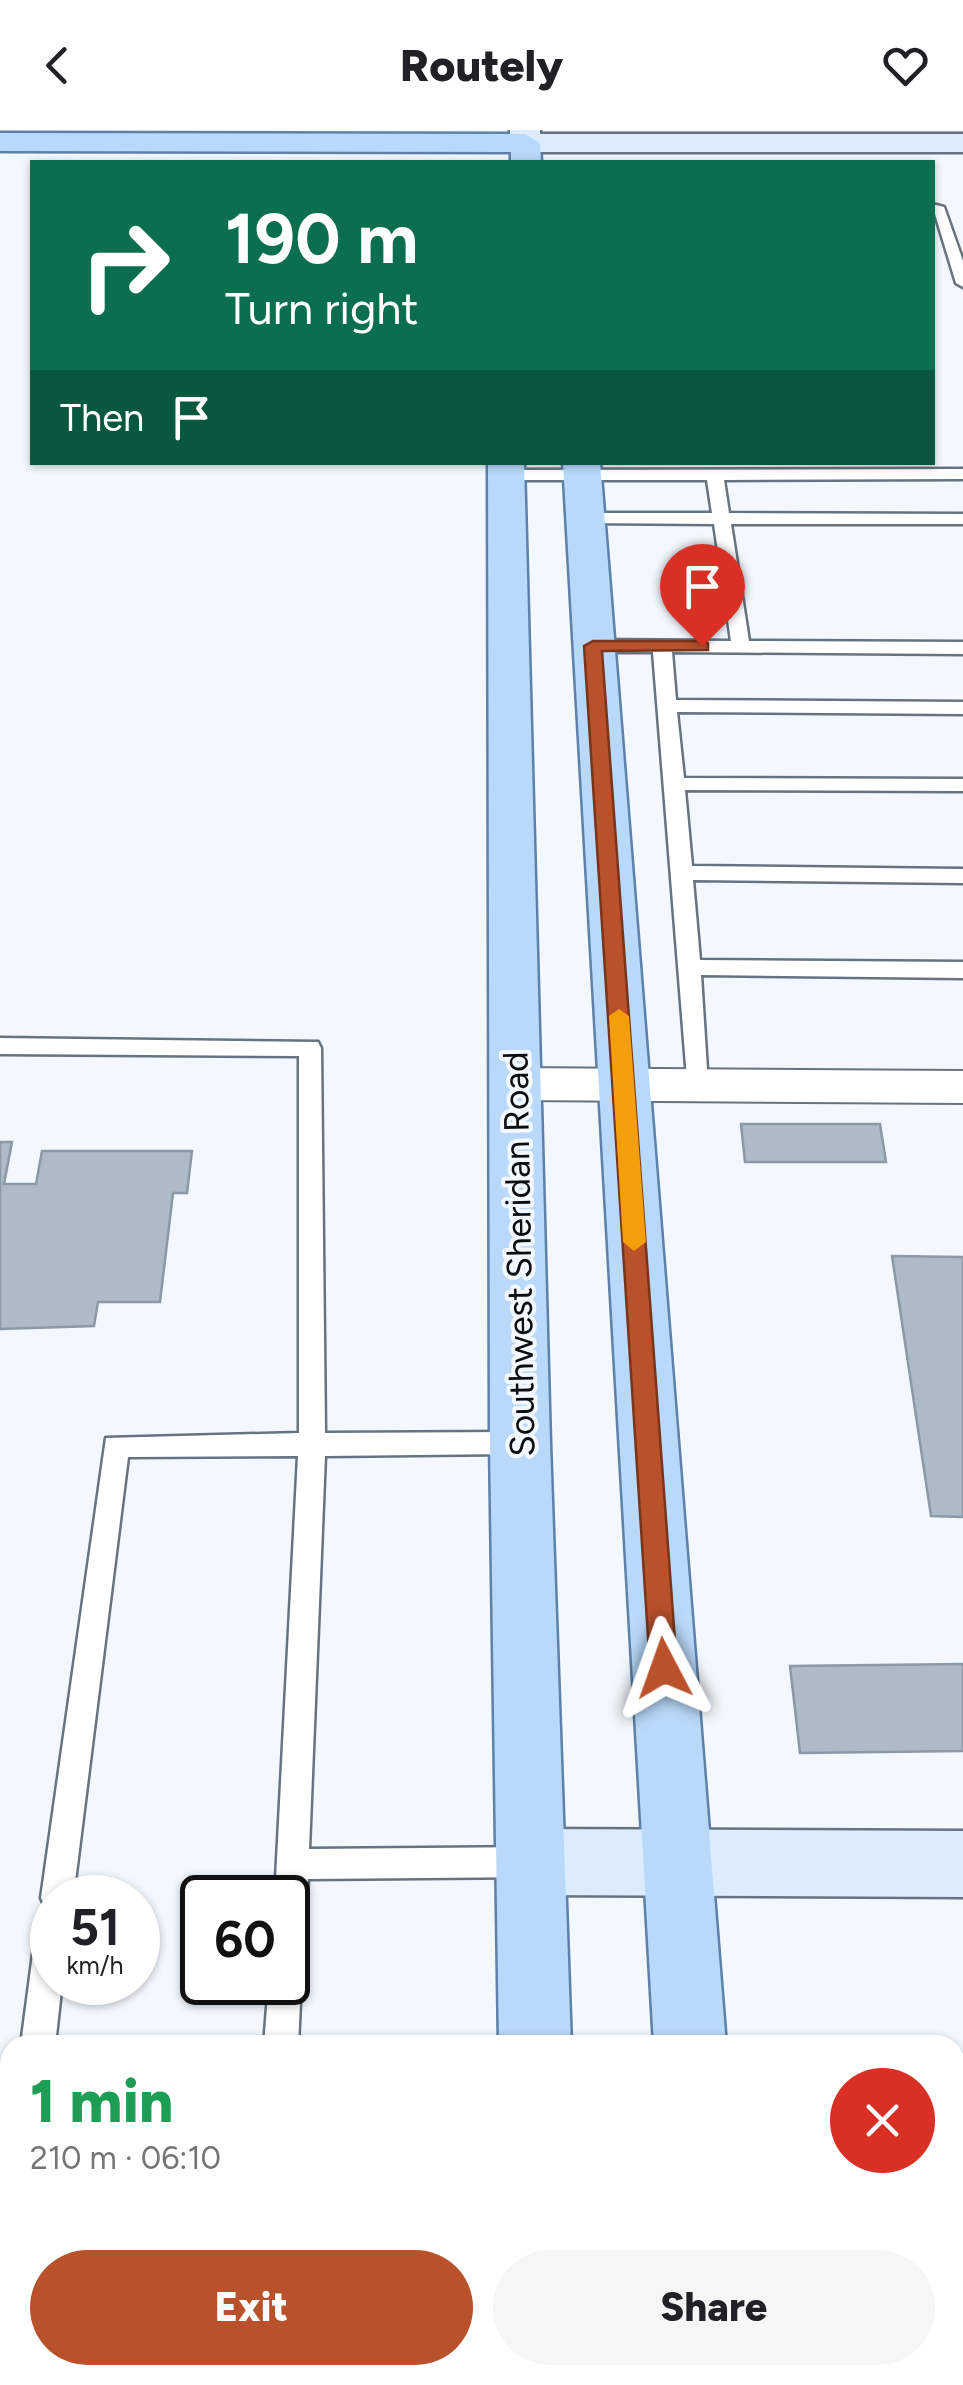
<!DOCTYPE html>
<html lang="en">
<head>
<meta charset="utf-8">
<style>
  body { margin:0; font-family:Figtree,sans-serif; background:#f6f6f6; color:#202124; height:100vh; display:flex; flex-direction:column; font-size:38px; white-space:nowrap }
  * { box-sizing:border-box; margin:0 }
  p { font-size:32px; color:#757577 }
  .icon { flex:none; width:55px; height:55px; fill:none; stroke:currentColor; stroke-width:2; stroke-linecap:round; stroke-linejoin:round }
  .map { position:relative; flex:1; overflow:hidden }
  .drawer { position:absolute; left:0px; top:1905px; width:965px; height:350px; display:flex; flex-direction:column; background:#fff; border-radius:30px 30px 0 0; box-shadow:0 2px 8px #0004 }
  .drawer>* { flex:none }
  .hud { position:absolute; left:30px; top:30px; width:905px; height:305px; border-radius:0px; box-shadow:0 2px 8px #0004; background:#0b6e4f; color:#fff; overflow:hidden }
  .speed { position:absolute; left:30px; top:1745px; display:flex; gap:20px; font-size:50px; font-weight:700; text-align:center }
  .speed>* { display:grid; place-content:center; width:130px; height:130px; border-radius:50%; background:#fff; box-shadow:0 2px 8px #0004; line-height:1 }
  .speed small { font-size:25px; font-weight:400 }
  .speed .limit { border:5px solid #111; border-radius:15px; background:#fff; color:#111 }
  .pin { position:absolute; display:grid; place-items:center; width:85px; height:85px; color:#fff; margin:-102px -42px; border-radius:50% 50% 50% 0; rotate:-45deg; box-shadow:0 0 10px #0007 }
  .pin .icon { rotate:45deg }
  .me { position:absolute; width:110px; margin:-55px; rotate:356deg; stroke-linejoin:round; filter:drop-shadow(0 0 8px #0008) }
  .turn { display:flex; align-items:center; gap:35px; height:210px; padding:0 30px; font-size:45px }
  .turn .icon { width:130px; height:130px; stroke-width:2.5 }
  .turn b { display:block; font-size:70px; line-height:85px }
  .then { display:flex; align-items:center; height:95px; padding:0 30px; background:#0003; gap:20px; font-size:38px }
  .round { display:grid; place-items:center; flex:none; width:105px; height:105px; border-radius:52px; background:#f6f6f6 }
  .summary { display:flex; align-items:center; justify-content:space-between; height:170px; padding:0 30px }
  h1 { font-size:60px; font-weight:800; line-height:75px; color:#1e9e55 }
  .action { display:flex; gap:20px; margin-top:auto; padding:20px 30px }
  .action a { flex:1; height:115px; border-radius:60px; background:#b9512b; color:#fff; font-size:40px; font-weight:800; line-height:115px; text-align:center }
  .action a+a { background:#f6f6f6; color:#202124 }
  header { display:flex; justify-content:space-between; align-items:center; height:130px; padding:0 30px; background:#fff; font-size:45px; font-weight:800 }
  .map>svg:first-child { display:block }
</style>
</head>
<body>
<header><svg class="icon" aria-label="back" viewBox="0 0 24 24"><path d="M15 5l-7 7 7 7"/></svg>Routely<svg class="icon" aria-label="heart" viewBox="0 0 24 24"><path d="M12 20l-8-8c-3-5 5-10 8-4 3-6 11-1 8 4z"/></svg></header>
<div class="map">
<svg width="963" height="2255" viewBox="0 0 963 2255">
  <rect width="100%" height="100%" fill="#f3f8fe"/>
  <path fill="#adbbc9" stroke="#8b98a6" stroke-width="2.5" d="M 741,994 L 880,994 L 886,1032 L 745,1032 Z
    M 0,1012 L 12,1012 L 4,1054 L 36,1054 L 42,1021 L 192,1021 L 187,1063 L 173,1063 L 160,1172 L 98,1172 L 94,1196 L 0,1199 Z
    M 892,1126 L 963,1127 L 963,1387 L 931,1386 Z
    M 963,1534 L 963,1621 L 800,1623 L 790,1536 Z
    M 955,2064 L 963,2064 L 963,2203 L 955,2203 Z"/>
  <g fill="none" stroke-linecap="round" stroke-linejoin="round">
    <g stroke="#677380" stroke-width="5">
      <path id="lane" d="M 932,74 L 944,77 L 963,131 L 963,157 L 956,153 Z
        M 963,339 L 963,349 L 724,350 L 729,383 L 963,384 L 963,394 L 731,394 L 749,511 L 963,512 L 963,524 L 672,522 L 676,570 L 963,572 L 963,584 L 677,582 L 684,648 L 963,649 L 963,661 L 685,660 L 692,736 L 963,739 L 963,753 L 693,750 L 700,830 L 963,832 L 963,848 L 701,845 L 708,955 L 696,963 L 688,961 L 653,522 L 593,522 L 584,516 L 593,510 L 731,511 L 714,394 L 584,393 L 575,388 L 584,383 L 712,383 L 707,350 L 506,350 L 498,345 L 506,340 Z
        M 0,908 L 318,912 L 321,918 L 325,1303 L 520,1302 L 530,1305 L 533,1313 L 530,1321 L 520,1324 L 325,1326 L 309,1719 L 530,1717 L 541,1721 L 546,1732 L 541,1743 L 530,1747 L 308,1749 L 304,1816 L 299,1827 L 288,1832 L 288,1768 L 275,1768 L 298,1326 L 128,1327 L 73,1768 L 52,1768 L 52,1782 L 46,1779 L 41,1768 L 106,1308 L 299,1303 L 299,926 L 0,924 Z
        M 52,1785 L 52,1852 L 62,1852 L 55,1915 L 21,1915 L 36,1801 L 41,1790 Z
        M 288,1837 L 296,1841 L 301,1852 L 298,1915 L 264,1915 L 269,1852 L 288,1852 Z
        M 0,2008 L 10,2009 L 10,2043 L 0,2042 Z"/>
    </g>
    <g stroke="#677380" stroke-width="4">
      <path id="street" d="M 518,938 L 963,941 L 963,973 L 518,970 L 502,965 L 496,954 L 502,943 Z"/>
    </g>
    <g stroke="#677380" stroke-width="5">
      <path id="secondary" d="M 510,0 L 540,0 L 540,4 L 963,4 L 963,22 L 525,22 L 510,13 Z
        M 532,1699 L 963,1701 L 963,1767 L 532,1765 L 508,1756 L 498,1732 L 508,1708 Z"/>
    </g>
    <g stroke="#5d81a7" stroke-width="5">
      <path id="primary" d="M 0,3 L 525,4 L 540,13 L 541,32 L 511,32 L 511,22 L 0,21 Z
        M 488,332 L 524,332 L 550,1313 L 571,1915 L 499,1915 L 490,1313 Z
        M 563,332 L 600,332 L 726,1915 L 654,1915 Z
        M 501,2245 L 581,2245 L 581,2255 L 501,2255 Z
        M 673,2245 L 753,2245 L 754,2255 L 674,2255 Z"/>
    </g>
    <use href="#lane" fill="#fff" fill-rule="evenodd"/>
    <use href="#street" fill="#fff" fill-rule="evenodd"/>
    <use href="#secondary" fill="#dcecfc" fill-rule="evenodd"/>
    <use href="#primary" fill="#b9d9fa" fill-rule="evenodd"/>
  </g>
  <path fill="#b9512b" stroke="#78351c" stroke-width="2.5" d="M 702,511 L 708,513 L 708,520 L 602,521 L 677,1538 L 673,1547 L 664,1551 L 654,1547 L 650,1538 L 584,516 L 593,511 Z"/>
  <path fill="#f59e0b" d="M 619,879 L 629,886 L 646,1112 L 634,1121 L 623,1112 L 609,886 Z"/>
  <g text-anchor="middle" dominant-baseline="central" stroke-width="8" stroke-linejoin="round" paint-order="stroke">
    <g font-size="35" fill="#0a0e13" stroke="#f3f8fe">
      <text transform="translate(519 1124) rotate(-91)">Southwest Sheridan Road</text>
    </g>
  </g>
</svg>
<div class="speed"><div>51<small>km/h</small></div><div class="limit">60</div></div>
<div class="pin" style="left:702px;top:516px;background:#d93025"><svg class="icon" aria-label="arrive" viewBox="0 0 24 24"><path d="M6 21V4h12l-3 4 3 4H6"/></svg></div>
<svg class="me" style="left:664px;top:1538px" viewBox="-20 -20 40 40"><path d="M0-17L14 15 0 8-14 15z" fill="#b9512b" stroke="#fff" stroke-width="4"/></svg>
<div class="hud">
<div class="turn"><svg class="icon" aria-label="right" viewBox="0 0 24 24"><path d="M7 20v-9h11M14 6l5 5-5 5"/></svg><div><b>190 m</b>Turn right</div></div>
<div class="then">Then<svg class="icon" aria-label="arrive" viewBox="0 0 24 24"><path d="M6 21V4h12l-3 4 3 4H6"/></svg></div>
</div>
<section class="drawer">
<div class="summary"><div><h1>1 min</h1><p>210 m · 06:10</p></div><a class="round" style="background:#d93025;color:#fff"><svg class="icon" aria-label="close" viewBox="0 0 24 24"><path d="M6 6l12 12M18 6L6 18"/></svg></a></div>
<div class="action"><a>Exit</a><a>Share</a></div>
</section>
</div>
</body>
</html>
